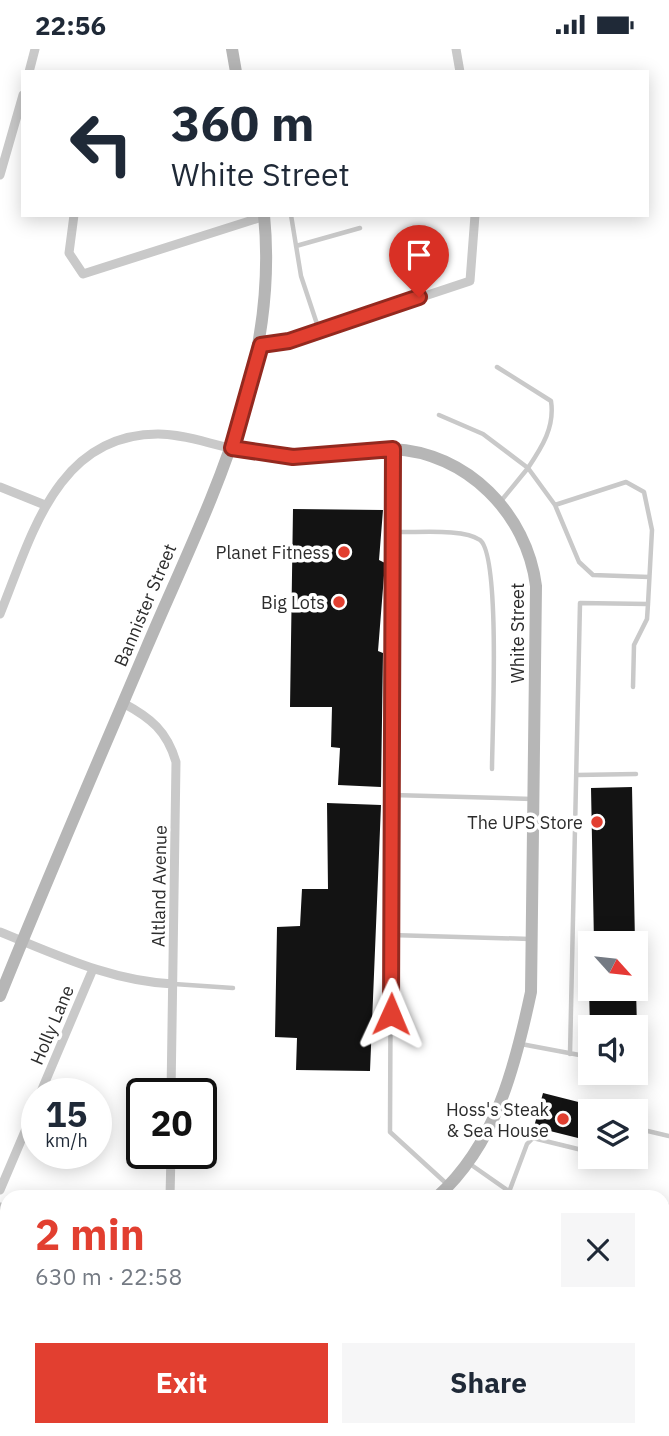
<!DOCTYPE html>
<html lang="en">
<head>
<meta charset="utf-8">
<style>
  body { margin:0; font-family:"IBM Plex Sans",sans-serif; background:#f6f6f7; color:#1f2937; height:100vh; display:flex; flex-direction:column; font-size:26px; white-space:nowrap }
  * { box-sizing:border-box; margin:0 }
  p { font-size:23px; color:#747a83 }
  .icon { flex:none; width:38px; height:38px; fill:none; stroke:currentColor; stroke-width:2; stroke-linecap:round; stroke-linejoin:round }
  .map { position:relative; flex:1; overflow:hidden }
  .details { position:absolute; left:0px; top:1141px; width:670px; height:247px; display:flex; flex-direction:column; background:#fff; border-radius:21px 21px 0 0; box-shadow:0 4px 18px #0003 }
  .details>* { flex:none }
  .top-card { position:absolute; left:21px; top:21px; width:628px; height:147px; border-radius:0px; box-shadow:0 4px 18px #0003; background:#fff; color:#1f2937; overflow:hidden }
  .needle { width:46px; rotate:117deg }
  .fabs { position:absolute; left:578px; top:882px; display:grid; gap:14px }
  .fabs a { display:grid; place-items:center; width:70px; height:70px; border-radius:0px; background:#fff; box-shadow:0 4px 18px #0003; font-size:35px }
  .speed { position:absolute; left:21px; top:1029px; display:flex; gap:14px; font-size:35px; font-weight:700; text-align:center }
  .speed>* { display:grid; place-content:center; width:91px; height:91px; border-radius:50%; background:#fff; box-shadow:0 4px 18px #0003; line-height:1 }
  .speed small { font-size:18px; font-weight:400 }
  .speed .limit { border:4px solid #111; border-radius:10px; background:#fff; color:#111 }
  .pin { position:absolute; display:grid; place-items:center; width:60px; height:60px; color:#fff; margin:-72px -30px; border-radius:50% 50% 50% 0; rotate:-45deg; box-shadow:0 0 7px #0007 }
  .pin .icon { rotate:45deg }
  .me { position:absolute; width:77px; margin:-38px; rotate:1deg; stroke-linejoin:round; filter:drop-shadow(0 0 5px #0008) }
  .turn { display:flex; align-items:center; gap:24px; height:147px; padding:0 35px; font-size:32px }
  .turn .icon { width:91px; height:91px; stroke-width:2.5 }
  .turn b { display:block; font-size:49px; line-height:60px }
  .round { display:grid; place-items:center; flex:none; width:74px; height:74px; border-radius:0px; background:#f6f6f7 }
  .overview { display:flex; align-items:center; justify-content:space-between; height:119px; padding:0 35px }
  h1 { font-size:42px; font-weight:700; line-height:52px; color:#e23f30 }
  .action { display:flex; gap:14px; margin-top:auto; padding:14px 35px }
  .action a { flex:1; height:80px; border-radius:0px; background:#e23f30; color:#fff; font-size:28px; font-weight:700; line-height:80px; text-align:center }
  .action a+a { background:#f6f6f7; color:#1f2937 }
  .status { display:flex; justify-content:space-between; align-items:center; height:49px; padding:0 35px; background:#fff; direction:ltr }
  .status svg { height:19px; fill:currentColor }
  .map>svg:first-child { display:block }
</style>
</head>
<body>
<div class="status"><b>22:56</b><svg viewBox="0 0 49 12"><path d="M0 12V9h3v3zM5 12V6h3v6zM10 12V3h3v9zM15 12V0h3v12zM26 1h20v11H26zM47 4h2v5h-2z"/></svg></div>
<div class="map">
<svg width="669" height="1387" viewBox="0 0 669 1387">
  <rect width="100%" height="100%" fill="#fff"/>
  <path fill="#131313" d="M 293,460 L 383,461 L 379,511 L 385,514 L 378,602 L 383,604 L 381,738 L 338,736 L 340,699 L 331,698 L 332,658 L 290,658 Z
    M 632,738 L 635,894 L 594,894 L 591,739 Z
    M 327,754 L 381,756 L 370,1022 L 296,1021 L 297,989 L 275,988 L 277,878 L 300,877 L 302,840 L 328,840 Z
    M 589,940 L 636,940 L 637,978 L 590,978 Z
    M 543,1044 L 602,1059 L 601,1062 L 590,1062 L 590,1092 L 534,1078 Z
    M 669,1321 L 669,1355 L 667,1357 L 663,1352 L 663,1326 Z
    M 270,1381 L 298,1381 L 298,1387 L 270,1387 Z"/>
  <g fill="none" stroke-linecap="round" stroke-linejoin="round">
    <path stroke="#c9c9c9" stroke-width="4.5" d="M 291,166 L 301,227 L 319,281
      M 296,197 L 360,179
      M 439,366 L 483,385 L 528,419 C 542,398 555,378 551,352 L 497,318
      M 393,401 L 390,1083 L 448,1136
      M 501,452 L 528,419 L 555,456 L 579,513 L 593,526 L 649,528
      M 555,456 L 626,433 L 644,443 L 652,481 L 648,555 L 580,554 L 570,1005
      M 395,483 C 416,484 463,479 480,491 C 501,507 492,686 492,720
      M 633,638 L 634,596 L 647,570 L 648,555
      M 577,726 L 636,725
      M 393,746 L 532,750
      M 391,886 L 530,890
      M 174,935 L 233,939
      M 521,995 L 590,1008
      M 635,1015 L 644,1016
      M 635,1079 L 669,1087
      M 470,1115 L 517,1148
      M 503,1148 L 509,1143 L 527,1095 L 533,1089 L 590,1103
      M 663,1162 L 669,1157
      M 663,1308 L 669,1303
      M 308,1381 L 308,1387
      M 324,1381 L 329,1387
      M 582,1381 L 587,1387
      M 605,1381 L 610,1387
      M 642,1381 L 647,1387
      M 552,1387 L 560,1381"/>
    <path stroke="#c9c9c9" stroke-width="9" d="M 456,0 L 460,23
      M 29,23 L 35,0
      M 0,126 L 23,46
      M 74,166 L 69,204 L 83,225 L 265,167
      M 261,296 L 289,292 L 470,232 L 475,166
      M 0,438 L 45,456
      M 0,565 C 31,489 56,385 158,385 C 182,385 207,394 231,399
      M 123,654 C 151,669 167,682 176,713 L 171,1045
      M 0,883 C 57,906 111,932 173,935
      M 40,1045 L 93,920
      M 0,1141 L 37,1054
      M 170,1148 L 171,1104
      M 0,1158 L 7,1159
      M 0,1383 L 7,1366
      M 162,1387 L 164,1381"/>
    <path stroke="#b6b6b6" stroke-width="12" d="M 232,0 L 236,23
      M 231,399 C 252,403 274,409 295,408 C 327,406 360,399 392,400 C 467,403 527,465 536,537 L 531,943 C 515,1018 496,1095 437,1148
      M 0,947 C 47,830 97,715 146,600 C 206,459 280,324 264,166
      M 360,1381 L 365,1387
      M 382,1381 L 387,1387"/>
    <path stroke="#a4a4a4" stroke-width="14" d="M 663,1246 L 669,1239
      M 663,1272 L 669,1267
      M 488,1387 L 495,1381
      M 528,1387 L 535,1381"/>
  </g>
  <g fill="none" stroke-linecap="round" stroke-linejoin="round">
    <g stroke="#93291f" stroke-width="18">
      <path id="route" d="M 391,965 L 393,400 L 293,408 L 232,399 L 261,296 L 289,292 L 419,248"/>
    </g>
    <use href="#route" stroke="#e23f30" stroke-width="12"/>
  </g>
  <g fill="#e23f30" stroke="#fff" stroke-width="2.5">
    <circle cx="344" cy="503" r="7"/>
    <circle cx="339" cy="553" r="7"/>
    <circle cx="597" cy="773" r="7"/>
    <circle cx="563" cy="1070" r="7"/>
  </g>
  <g text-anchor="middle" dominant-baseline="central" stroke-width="7" stroke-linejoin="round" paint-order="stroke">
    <g font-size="18" fill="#2c2c2c" stroke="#fff" text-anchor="end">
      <text x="330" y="503">Planet Fitness</text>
      <text x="325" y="553">Big Lots</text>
      <text x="583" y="773">The UPS Store</text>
      <text x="549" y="1060">Hoss's Steak<tspan x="549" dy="21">&amp; Sea House</tspan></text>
    </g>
    <g font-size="18" fill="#2c2c2c" stroke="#fff">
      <text transform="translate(145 556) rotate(-67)">Bannister Street</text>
      <text transform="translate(517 584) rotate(-90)">White Street</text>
      <text transform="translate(159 837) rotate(-89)">Altland Avenue</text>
      <text transform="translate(52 976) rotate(-67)">Holly Lane</text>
    </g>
  </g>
</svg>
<div class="fabs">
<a><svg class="needle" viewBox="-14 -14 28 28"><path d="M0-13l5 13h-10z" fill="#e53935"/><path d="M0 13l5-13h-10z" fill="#747a83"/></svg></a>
<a><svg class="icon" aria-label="sound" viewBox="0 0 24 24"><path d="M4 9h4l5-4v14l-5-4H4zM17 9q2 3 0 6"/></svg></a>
<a><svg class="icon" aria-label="layers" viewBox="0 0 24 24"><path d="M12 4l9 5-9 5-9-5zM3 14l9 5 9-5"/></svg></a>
</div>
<div class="speed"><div>15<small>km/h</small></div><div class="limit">20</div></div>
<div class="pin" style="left:419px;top:248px;background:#d93025"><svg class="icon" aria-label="arrive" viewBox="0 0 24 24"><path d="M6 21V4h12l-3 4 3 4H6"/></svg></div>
<svg class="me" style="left:391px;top:965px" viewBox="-20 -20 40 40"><path d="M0-17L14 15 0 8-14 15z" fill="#e23f30" stroke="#fff" stroke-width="4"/></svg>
<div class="top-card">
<div class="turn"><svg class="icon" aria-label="left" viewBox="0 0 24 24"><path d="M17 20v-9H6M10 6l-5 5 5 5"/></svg><div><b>360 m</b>White Street</div></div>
</div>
<section class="details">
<div class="overview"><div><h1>2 min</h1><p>630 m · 22:58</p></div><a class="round"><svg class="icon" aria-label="close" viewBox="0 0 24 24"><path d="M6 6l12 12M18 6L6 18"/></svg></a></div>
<div class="action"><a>Exit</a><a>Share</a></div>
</section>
</div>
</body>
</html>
